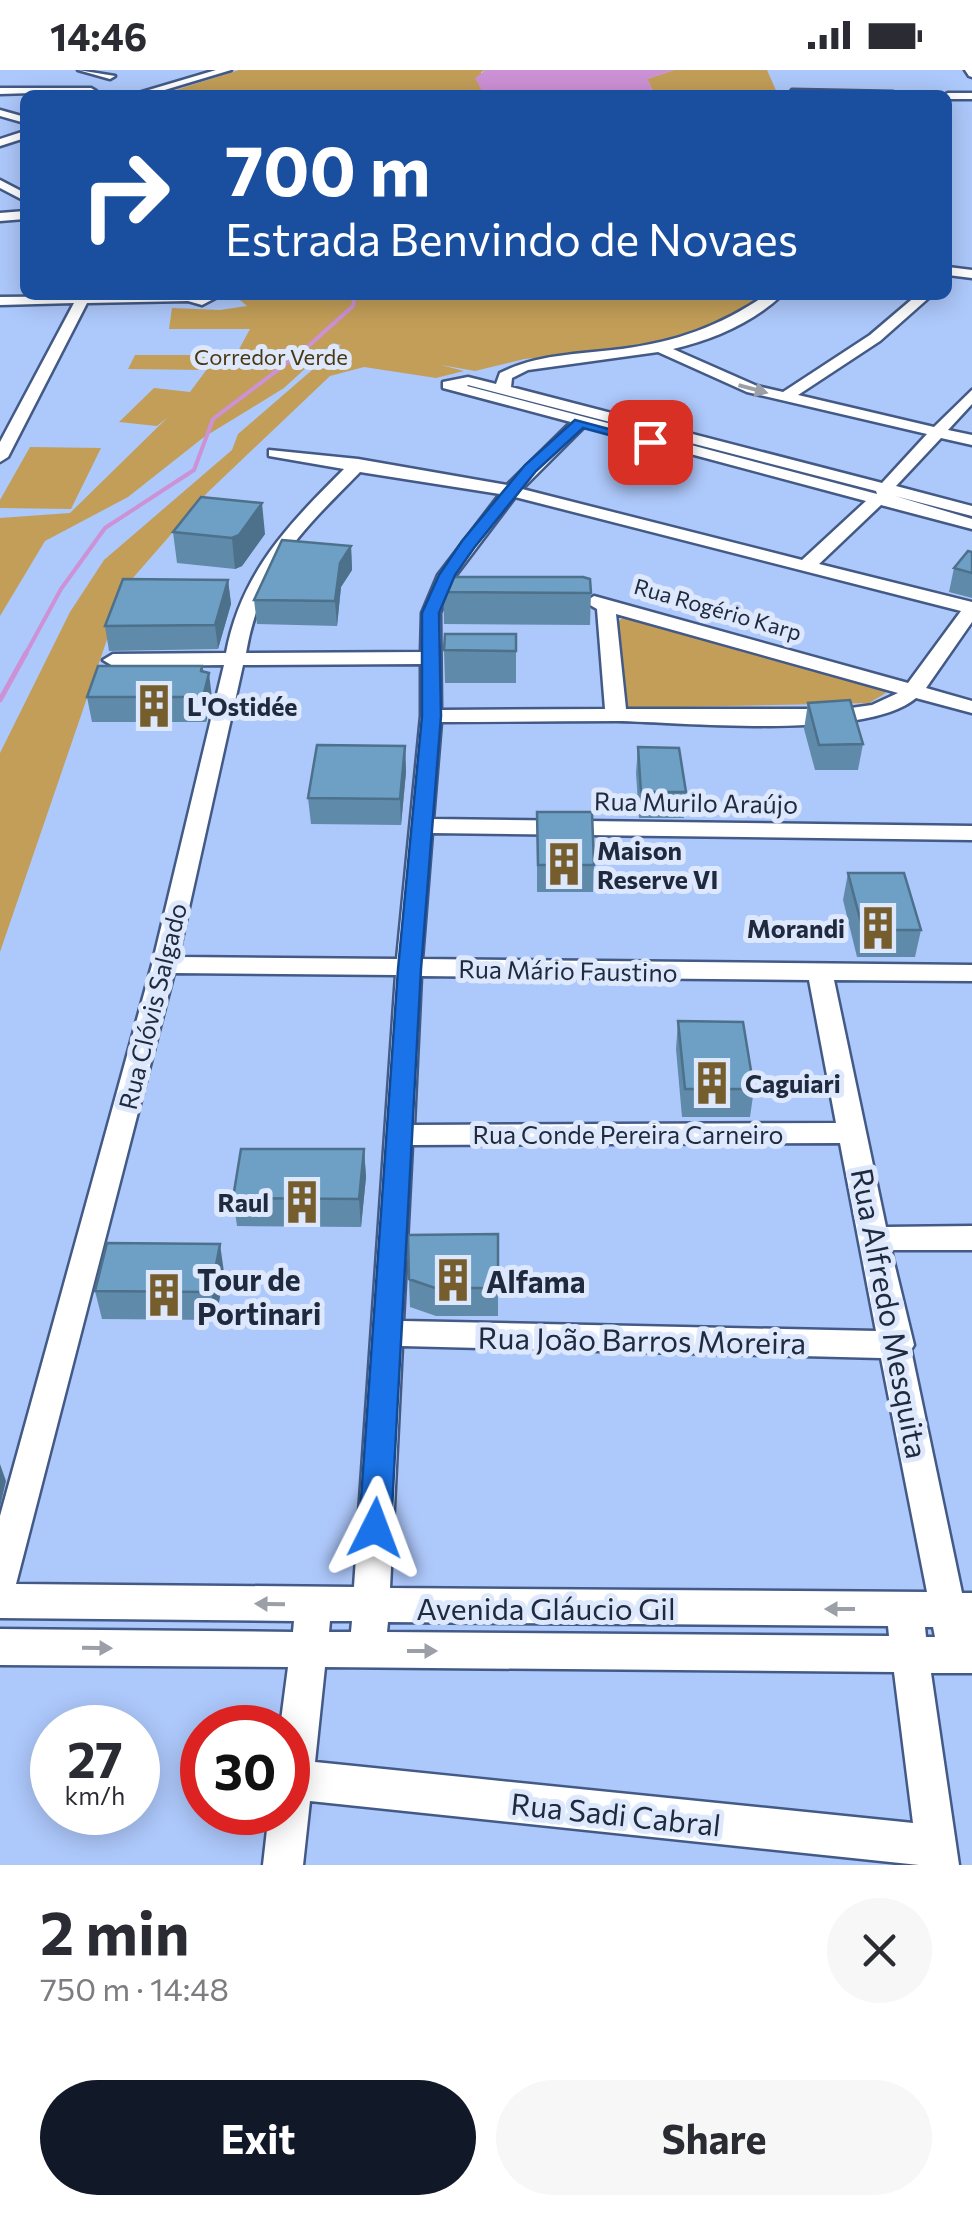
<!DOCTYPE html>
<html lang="en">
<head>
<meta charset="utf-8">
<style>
  body { margin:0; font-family:Commissioner,sans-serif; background:#f7f7f7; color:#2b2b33; height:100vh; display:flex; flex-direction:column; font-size:38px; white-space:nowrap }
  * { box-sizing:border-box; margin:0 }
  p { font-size:32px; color:#7c7c81 }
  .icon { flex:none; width:55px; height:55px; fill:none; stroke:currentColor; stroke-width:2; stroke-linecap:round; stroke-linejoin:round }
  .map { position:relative; height:1795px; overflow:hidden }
  .details { display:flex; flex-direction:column; background:#fff; flex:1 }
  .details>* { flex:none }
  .banner { position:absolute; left:20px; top:20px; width:932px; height:210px; border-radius:15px; box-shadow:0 5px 25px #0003; background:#1a4fa0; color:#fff; overflow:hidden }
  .speed { position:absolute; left:30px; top:1635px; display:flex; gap:20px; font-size:50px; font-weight:700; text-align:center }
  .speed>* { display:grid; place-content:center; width:130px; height:130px; border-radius:50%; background:#fff; box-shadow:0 5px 25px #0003; line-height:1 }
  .speed small { font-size:25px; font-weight:400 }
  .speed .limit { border:15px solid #d22; background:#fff; color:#111 }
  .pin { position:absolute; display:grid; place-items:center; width:85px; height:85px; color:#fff; margin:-42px; border-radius:20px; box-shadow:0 5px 15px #0006 }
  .me { position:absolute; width:110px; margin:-55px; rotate:3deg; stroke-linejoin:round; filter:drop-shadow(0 0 8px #0008) }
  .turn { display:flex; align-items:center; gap:35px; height:210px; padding:0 40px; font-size:45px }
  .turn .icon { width:130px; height:130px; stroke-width:2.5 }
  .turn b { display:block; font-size:70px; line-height:85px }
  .round { display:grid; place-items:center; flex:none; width:105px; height:105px; border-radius:52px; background:#f7f7f7 }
  .overview { display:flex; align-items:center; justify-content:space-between; height:170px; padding:0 40px }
  h1 { font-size:60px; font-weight:700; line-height:75px }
  .action { display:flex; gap:20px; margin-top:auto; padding:20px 40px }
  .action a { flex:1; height:115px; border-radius:60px; background:#111827; color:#fff; font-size:40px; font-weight:700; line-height:115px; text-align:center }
  .action a+a { background:#f7f7f7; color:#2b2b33 }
  .status { display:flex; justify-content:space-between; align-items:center; height:70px; padding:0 50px; background:#fff; direction:ltr }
  .status svg { height:28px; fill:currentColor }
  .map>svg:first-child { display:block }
</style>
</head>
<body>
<div class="status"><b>14:46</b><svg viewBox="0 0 49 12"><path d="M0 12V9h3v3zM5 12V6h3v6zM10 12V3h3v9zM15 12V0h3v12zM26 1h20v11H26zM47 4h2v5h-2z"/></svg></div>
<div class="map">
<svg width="972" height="1795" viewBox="0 0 972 1795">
  <rect width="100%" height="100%" fill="#adc8fb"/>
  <path fill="#c29e58" d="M 239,0 L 486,0 L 481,2 L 484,25 L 160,25 Z
    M 674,0 L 767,0 L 778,25 L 655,25 L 647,9 Z
    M 234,225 L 762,225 L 745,239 L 658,277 L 524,289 L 475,301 L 441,295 L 464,301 L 436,308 L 364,297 L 330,306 L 208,422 L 125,517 L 0,882 L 0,683 L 70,542 L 104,490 L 232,380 L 238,364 L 341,275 L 333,273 L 284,318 L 204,367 L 128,427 L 45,471 L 0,546 L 0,448 L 70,443 L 168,347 L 157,356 L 119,352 L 154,318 L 190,322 L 219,283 L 237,283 L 250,259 L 169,259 L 172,238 L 220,240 L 247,236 Z
    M 135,285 L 210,285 L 204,300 L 128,299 Z
    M 30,377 L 101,378 L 71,439 L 0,438 L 0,430 Z
    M 624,546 L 881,616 L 886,623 L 869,633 L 627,638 L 618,552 Z"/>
  <path fill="#cd91d5" d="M 486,0 L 674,0 L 647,9 L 655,25 L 484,25 L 475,8 Z"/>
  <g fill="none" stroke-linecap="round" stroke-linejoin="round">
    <path stroke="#cd91d5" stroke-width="4" d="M 25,585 L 61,519 L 105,458 L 194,400 L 213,349 L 304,280 L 353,236 L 355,225"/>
    <path stroke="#cd91d5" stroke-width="5" d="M 0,630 L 26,583"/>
    <g stroke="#435a86" stroke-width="5">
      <path id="minor" d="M 78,0 L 115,6 L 110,9 Z
        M 216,0 L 231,0 L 148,25 L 132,25 Z
        M 965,0 L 972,0 L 972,7 L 969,6 Z
        M 0,18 L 91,18 L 96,21 L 0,24 Z
        M 792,20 L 893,22 L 898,25 L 788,25 Z
        M 948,23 L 972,23 L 972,29 L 948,29 L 944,25 Z
        M 0,40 L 25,47 L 25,53 L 0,46 Z
        M 25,61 L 25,68 L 0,76 L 0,69 Z
        M 0,110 L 25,123 L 25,131 L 0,118 Z
        M 25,141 L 25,149 L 0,151 L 0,143 Z
        M 948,197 L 972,200 L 972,208 L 948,205 Z
        M 221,225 L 202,235 L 188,231 L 87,233 L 8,387 L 0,392 L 0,372 L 74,233 L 0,235 L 0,227 Z
        M 766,225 L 782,225 C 752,253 712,270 673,279 L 757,316 L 783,322 L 870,265 L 917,225 L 932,225 L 880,271 L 798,325 L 934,357 L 972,320 L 972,334 L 948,360 L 972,365 L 972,375 L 941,368 L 896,416 L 972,436 L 972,446 L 895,426 L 972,449 L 972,459 L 881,435 L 819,494 L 972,532 L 972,552 L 926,618 L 972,631 L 972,643 L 916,628 C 865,671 686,652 616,651 C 558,651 499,652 441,652 L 433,749 L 972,756 L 972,770 L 432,763 L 422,889 L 972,895 L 972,911 L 834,910 L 886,1157 L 972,1156 L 972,1180 L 891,1180 L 914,1275 L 911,1280 L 962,1523 L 972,1523 L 972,1603 L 931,1603 L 959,1795 L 919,1795 L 310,1731 L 303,1795 L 263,1795 L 269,1742 L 288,1742 L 288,1658 L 280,1658 L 288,1597 L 0,1595 L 0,1559 L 293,1562 L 294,1551 L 0,1548 L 0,1446 L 152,895 L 224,595 L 113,596 L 103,590 L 113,584 L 226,583 C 241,503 288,455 344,399 L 269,386 L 269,380 L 358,389 L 507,415 L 571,352 L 443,318 L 443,312 L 468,307 L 496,314 L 500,303 C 537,284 581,284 622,279 C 676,272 721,256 766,225 ZM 658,282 L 747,322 L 927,364 L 882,413 L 511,317 L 512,308 L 528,300 ZM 468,315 L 876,421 L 877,424 L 467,316 ZM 585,356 L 586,356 L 866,431 L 802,490 L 522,419 ZM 360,402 L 500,424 L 438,505 L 422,543 L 421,582 L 246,583 C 260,499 303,460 360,402 ZM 515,427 L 961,541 L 908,613 L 594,526 L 585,532 L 597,539 L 605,639 L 441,640 L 440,543 L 456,505 ZM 616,544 L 898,623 L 872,635 L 844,639 L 626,639 ZM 421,594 L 421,646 L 397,889 L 178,887 L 243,595 ZM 174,903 L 396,905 L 354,1517 L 16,1514 ZM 421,906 L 809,910 L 836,1053 L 414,1055 ZM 840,1073 L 876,1261 L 403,1251 L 412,1075 ZM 402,1276 L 881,1288 L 927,1522 L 390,1518 ZM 330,1551 L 352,1551 L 351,1562 L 329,1562 ZM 388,1552 L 888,1556 L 889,1566 L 387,1562 ZM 925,1557 L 933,1557 L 935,1567 L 926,1567 ZM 325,1597 L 894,1602 L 913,1753 L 315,1692 Z"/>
    </g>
    <use href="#minor" fill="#fff" fill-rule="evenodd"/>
  </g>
  <path fill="#5f8aaa" d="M 173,462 L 265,464 L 242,496 L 235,499 L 177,493 Z
    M 351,476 L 352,500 L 341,517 L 337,556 L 257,554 L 254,530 Z
    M 972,482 L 972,528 L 949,522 L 954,498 Z
    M 228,510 L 231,534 L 218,579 L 109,581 L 105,556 Z
    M 443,512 L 591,523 L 590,555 L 444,554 Z
    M 516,564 L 516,613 L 445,613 L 444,580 Z
    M 202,596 L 212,628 L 206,652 L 92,652 L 87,627 Z
    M 808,633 L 863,674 L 858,700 L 815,700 L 804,659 Z
    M 405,676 L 406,702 L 401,755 L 311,754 L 308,728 Z
    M 638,677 L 686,722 L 684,748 L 639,748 L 636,703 Z
    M 537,742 L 594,795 L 593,822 L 537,822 Z
    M 848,803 L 921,860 L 915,887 L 857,887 L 843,830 Z
    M 678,951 L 754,1019 L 750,1047 L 682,1047 L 676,979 Z
    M 364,1079 L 366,1107 L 361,1157 L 237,1156 L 233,1128 Z
    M 498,1164 L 498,1246 L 436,1246 L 410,1237 L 409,1209 Z
    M 224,1202 L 216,1250 L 102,1249 L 95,1221 Z"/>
  <path fill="#4d708b" d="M 262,433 L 265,464 L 242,496 L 235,499 L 232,468 Z
    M 351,476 L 352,500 L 341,517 L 337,556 L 335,531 L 340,493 Z
    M 228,510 L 231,534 L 218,579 L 215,555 Z
    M 202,596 L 205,619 L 209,603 L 212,628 L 206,652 L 201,601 Z
    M 405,676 L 406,702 L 401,755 L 400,729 Z
    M 364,1079 L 366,1107 L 361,1157 L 359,1129 Z
    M 220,1174 L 224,1202 L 216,1250 L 211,1222 Z
    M 0,1394 L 6,1411 L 0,1437 Z"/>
  <path fill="#6ea0c6" stroke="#4d708b" stroke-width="2.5" d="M 201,427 L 262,433 L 239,465 L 232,468 L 173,462 Z
    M 282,470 L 351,476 L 340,493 L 335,531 L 254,530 Z
    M 968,481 L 972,482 L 972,503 L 954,498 Z
    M 445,507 L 583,507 L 590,509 L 591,523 L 443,522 L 443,512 Z
    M 123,509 L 228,510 L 215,555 L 105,556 Z
    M 445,564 L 516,564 L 516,581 L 444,580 Z
    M 98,596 L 202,596 L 201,601 L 209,603 L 203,627 L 87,627 Z
    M 850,630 L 863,674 L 819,675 L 808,633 Z
    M 317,675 L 405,676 L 400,729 L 308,728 Z
    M 638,677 L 679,678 L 686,722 L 641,722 Z
    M 537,742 L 592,742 L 594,795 L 538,795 Z
    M 848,803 L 904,803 L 921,860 L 863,860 Z
    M 678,951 L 743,952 L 754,1019 L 685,1019 Z
    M 241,1079 L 364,1079 L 359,1129 L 233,1128 Z
    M 498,1164 L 498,1218 L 435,1218 L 409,1209 L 408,1165 Z
    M 107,1173 L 220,1174 L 211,1222 L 95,1221 Z"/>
  <defs><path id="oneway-solid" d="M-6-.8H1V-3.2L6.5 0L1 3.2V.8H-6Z" transform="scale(2.5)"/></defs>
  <g fill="#9b9fa8">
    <use href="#oneway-solid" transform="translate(753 319) rotate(15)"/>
    <use href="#oneway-solid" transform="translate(270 1534) rotate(-179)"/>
    <use href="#oneway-solid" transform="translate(840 1539) rotate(-180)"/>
    <use href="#oneway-solid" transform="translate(97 1578) rotate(1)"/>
    <use href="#oneway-solid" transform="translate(422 1581)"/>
  </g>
  <path fill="#1a73e8" stroke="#114b97" stroke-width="2.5" d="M 575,350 L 658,372 L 650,376 L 583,358 L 536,401 L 474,478 L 455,505 L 439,543 L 441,646 L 421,899 L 391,1458 L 386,1468 L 375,1472 L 364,1468 L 359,1458 L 398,899 L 422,646 L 422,543 L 439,505 L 462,471 L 525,395 Z"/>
  <defs>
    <g id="building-bare" transform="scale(3.45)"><path d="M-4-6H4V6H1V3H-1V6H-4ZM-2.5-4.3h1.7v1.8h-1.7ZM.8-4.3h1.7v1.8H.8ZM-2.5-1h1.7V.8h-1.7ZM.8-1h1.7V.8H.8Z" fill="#755d2e" stroke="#dde8fd" stroke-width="2.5" paint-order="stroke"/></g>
  </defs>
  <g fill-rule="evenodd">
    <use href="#building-bare" x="154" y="636"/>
    <use href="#building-bare" x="564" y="794"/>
    <use href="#building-bare" x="878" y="858"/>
    <use href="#building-bare" x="712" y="1013"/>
    <use href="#building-bare" x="302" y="1132"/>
    <use href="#building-bare" x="453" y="1210"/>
    <use href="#building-bare" x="164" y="1225"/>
  </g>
  <g text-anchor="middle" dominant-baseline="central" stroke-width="10" stroke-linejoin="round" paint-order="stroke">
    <g font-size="22" fill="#4a3712" stroke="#dde8fd">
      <text x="271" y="286">Corredor Verde</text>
    </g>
    <g font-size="22" fill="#202a3e" stroke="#dde8fd">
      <text transform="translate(718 539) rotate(16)">Rua Rogério Karp</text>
    </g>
    <g font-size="25" font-weight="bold" fill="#202a3e" stroke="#dde8fd" text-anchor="start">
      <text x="187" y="636">L'Ostidée</text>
      <text x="597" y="780">Maison<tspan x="597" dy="29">Reserve VI</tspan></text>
      <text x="845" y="858" text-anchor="end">Morandi</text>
      <text x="745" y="1013">Caguiari</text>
      <text x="269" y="1132" text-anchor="end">Raul</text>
    </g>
    <g font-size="25" fill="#202a3e" stroke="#dde8fd">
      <text transform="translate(696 732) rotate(1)">Rua Murilo Araújo</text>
      <text transform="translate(568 900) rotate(1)">Rua Mário Faustino</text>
      <text transform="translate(152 936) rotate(-76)">Rua Clóvis Salgado</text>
      <text x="628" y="1064">Rua Conde Pereira Carneiro</text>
    </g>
    <g font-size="30" font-weight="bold" fill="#202a3e" stroke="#dde8fd" text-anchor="start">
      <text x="197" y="1208">Tour de<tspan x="197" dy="34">Portinari</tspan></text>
      <text x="486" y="1210">Alfama</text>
    </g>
    <g font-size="30" fill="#202a3e" stroke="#dde8fd">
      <text transform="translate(891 1243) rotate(79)">Rua Alfredo Mesquita</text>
      <text transform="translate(642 1269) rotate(1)">Rua João Barros Moreira</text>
      <text x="546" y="1537">Avenida Gláucio Gil</text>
      <text transform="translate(616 1743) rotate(6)">Rua Sadi Cabral</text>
    </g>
  </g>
</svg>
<div class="speed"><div>27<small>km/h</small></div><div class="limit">30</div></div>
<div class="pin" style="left:650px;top:372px;background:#d93025"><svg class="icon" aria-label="arrive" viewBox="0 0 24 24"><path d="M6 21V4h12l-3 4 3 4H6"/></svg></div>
<svg class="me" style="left:375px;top:1458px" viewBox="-20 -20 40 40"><path d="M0-17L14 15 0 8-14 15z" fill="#1a73e8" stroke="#fff" stroke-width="4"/></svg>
<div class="banner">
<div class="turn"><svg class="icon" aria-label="right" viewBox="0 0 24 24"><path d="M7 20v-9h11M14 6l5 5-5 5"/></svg><div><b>700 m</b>Estrada Benvindo de Novaes</div></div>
</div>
</div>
<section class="details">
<div class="overview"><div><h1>2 min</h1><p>750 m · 14:48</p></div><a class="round"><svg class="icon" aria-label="close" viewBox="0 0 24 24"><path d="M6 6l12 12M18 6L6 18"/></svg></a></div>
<div class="action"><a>Exit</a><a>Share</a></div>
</section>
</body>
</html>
